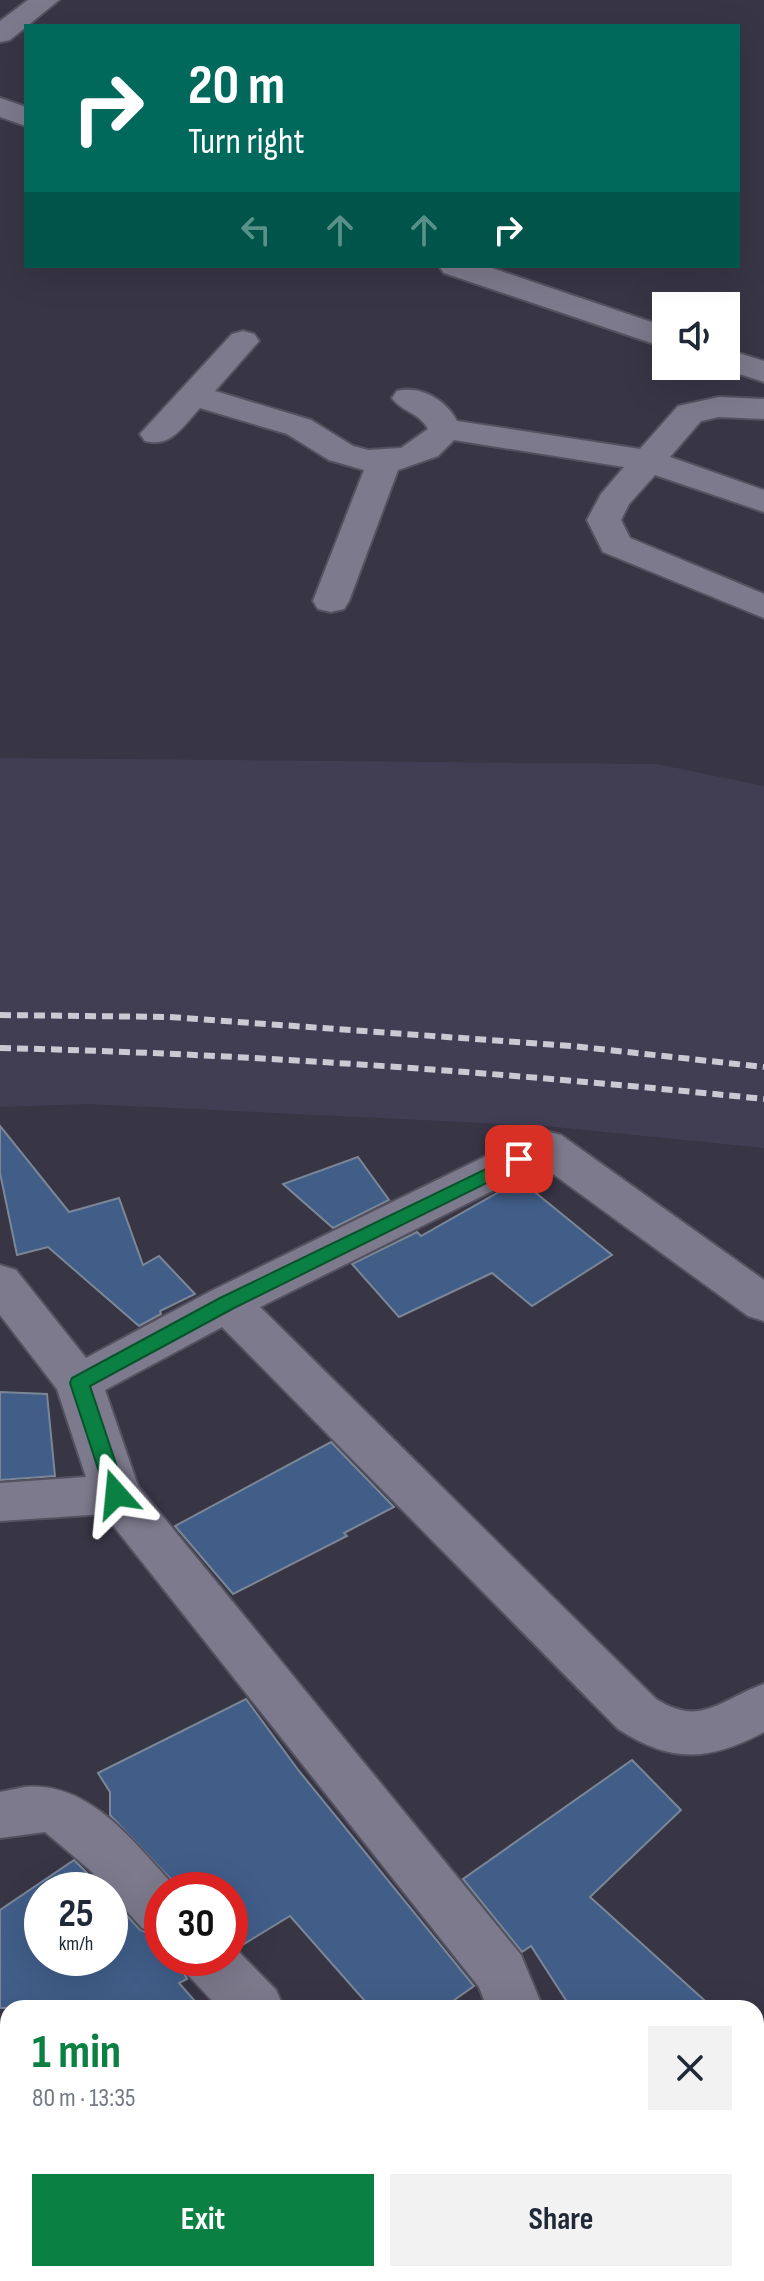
<!DOCTYPE html>
<html lang="en">
<head>
<meta charset="utf-8">
<style>
  body { margin:0; font-family:"Sofia Sans Condensed",sans-serif; background:#f2f2f3; color:#1f2937; height:100vh; display:flex; flex-direction:column; font-size:30px; white-space:nowrap }
  * { box-sizing:border-box; margin:0 }
  p { font-size:26px; color:#747a83 }
  .icon { flex:none; width:44px; height:44px; fill:none; stroke:currentColor; stroke-width:2; stroke-linecap:round; stroke-linejoin:round }
  .map { position:relative; flex:1; overflow:hidden }
  .drawer { position:absolute; left:0px; top:2000px; width:764px; height:282px; display:flex; flex-direction:column; background:#fff; border-radius:24px 24px 0 0; box-shadow:0 8px 32px #0002 }
  .drawer>* { flex:none }
  .guide { position:absolute; left:24px; top:24px; width:716px; height:244px; border-radius:0px; box-shadow:0 8px 32px #0002; background:#00695c; color:#fff; overflow:hidden }
  .fabs { position:absolute; left:652px; top:292px; display:grid; gap:16px }
  .fabs a { display:grid; place-items:center; width:88px; height:88px; border-radius:0px; background:#fff; box-shadow:0 8px 32px #0002; font-size:40px }
  .speed { position:absolute; left:24px; top:1872px; display:flex; gap:16px; font-size:40px; font-weight:700; text-align:center }
  .speed>* { display:grid; place-content:center; width:104px; height:104px; border-radius:50%; background:#fff; box-shadow:0 8px 32px #0002; line-height:1 }
  .speed small { font-size:20px; font-weight:400 }
  .speed .limit { border:12px solid #d22; background:#fff; color:#111 }
  .pin { position:absolute; display:grid; place-items:center; width:68px; height:68px; color:#fff; margin:-34px; border-radius:16px; box-shadow:0 4px 12px #0006 }
  .me { position:absolute; width:88px; margin:-44px; rotate:342deg; stroke-linejoin:round; filter:drop-shadow(0 0 6px #0008) }
  .turn { display:flex; align-items:center; gap:28px; height:168px; padding:0 32px; font-size:36px }
  .turn .icon { width:104px; height:104px; stroke-width:2.5 }
  .turn b { display:block; font-size:56px; line-height:68px }
  .lanes { display:flex; align-items:center; height:76px; padding:0 32px; background:#0003; justify-content:center; gap:40px; direction:ltr }
  .lanes .off { opacity:.35 }
  .round { display:grid; place-items:center; flex:none; width:84px; height:84px; border-radius:0px; background:#f2f2f3 }
  .head { display:flex; align-items:center; justify-content:space-between; height:136px; padding:0 32px }
  h1 { font-size:48px; font-weight:700; line-height:60px; color:#0b8043 }
  .button { display:flex; gap:16px; margin-top:auto; padding:16px 32px }
  .button a { flex:1; height:92px; border-radius:0px; background:#0b8043; color:#fff; font-size:32px; font-weight:700; line-height:92px; text-align:center }
  .button a+a { background:#f2f2f3; color:#1f2937 }
  .map>svg:first-child { display:block }
</style>
</head>
<body>
<div class="map">
<svg width="764" height="2281" viewBox="0 0 764 2281">
  <rect width="100%" height="100%" fill="#383545"/>
  <path fill="#413e53" d="M 0,758 L 657,764 L 764,786 L 764,1148 L 545,1126 L 87,1104 L 0,1107 Z"/>
  <path fill="#415e89" stroke="#7b8696" stroke-width="2" d="M 0,1126 L 69,1212 L 119,1198 L 143,1265 L 159,1256 L 195,1294 L 160,1311 L 161,1314 L 139,1326 L 48,1247 L 17,1255 L 0,1173 Z
    M 358,1157 L 389,1200 L 333,1228 L 283,1184 Z
    M 520,1180 L 612,1255 L 532,1306 L 492,1273 L 399,1317 L 352,1264 L 417,1232 L 421,1236 Z
    M 0,1392 L 47,1394 L 55,1476 L 0,1480 Z
    M 331,1442 L 394,1507 L 344,1533 L 347,1536 L 233,1594 L 175,1526 Z
    M 246,1699 L 299,1771 L 474,1986 L 443,2008 L 371,2008 L 290,1916 L 239,1947 L 230,1940 L 230,1890 L 181,1890 L 110,1815 L 110,1792 L 98,1773 Z
    M 632,1760 L 681,1810 L 590,1897 L 713,2008 L 571,2008 L 531,1946 L 522,1952 L 463,1879 Z
    M 74,1860 L 104,1890 L 42,1890 L 42,1958 L 110,1958 L 110,1897 L 140,1930 L 162,1938 L 162,1958 L 177,1958 L 187,1979 L 179,1983 L 201,2008 L 0,2008 L 0,1910 Z"/>
  <g fill="none" stroke-linecap="round" stroke-linejoin="round">
    <g stroke="#555260" stroke-width="4">
      <path id="minor" d="M 28,0 L 59,0 L 10,40 L 0,42 L 0,21 Z
        M 0,98 L 26,107 L 26,126 L 0,117 Z
        M 439,266 L 486,266 L 666,327 L 666,348 L 444,273 Z
        M 243,331 L 254,334 L 259,341 L 215,391 L 311,420 L 353,446 L 368,450 L 401,448 L 428,429 C 420,413 402,412 392,398 L 397,391 C 421,385 446,400 457,421 L 640,449 L 678,406 L 719,397 L 764,399 L 764,419 L 719,417 L 701,421 L 670,457 L 764,490 L 764,512 L 655,475 L 629,504 L 621,520 L 630,538 L 764,594 L 764,618 L 603,552 L 587,520 L 601,494 L 624,467 L 454,440 L 438,456 L 398,470 L 349,601 L 344,609 L 331,612 L 318,609 L 313,601 L 364,470 L 329,460 L 287,434 L 200,408 C 183,426 171,448 145,441 L 140,434 L 232,334 Z
        M 726,349 L 764,361 L 764,382 L 715,366 L 726,366 Z
        M 545,1131 L 561,1135 L 764,1280 L 764,1321 L 748,1316 L 542,1166 L 260,1307 L 656,1699 C 701,1728 721,1699 764,1684 L 764,1732 C 709,1761 672,1764 618,1729 L 222,1327 L 105,1390 L 138,1486 L 521,1955 L 543,2008 L 487,2008 L 479,1987 L 104,1514 L 0,1521 L 0,1483 L 86,1477 L 57,1389 L 0,1315 L 0,1265 L 16,1270 L 86,1358 L 211,1291 L 529,1135 Z
        M 25,1787 C 92,1781 137,1847 178,1890 L 162,1890 L 162,1935 L 142,1928 L 90,1870 L 45,1832 L 0,1838 L 0,1792 Z
        M 230,1943 L 276,1990 L 284,2008 L 219,2008 L 188,1975 L 180,1958 L 230,1958 Z
        M 0,2129 L 8,2132 L 8,2191 L 0,2188 Z
        M 73,2274 L 136,2274 L 139,2281 L 76,2281 Z
        M 444,2274 L 504,2274 L 503,2281 L 443,2281 Z
        M 581,2274 L 645,2274 L 648,2281 L 584,2281 Z"/>
    </g>
    <g stroke="#555260" stroke-width="4">
      <path id="major" d="M 764,2248 L 764,2281 L 728,2281 L 731,2274 L 756,2274 L 756,2251 Z"/>
    </g>
    <use href="#minor" fill="#7d7a8d" fill-rule="evenodd"/>
    <use href="#major" fill="#a26da6" fill-rule="evenodd"/>
    <path stroke="#cac9d4" stroke-width="6" stroke-dasharray="11 6" stroke-linecap="butt" d="M 0,1015 L 169,1017 L 572,1046 L 764,1067
      M 0,1048 C 256,1054 510,1073 764,1099"/>
  </g>
  <path fill="#0b8043" stroke="#07532c" stroke-width="2" d="M 519,1153 L 525,1155 L 528,1159 L 525,1164 L 234,1308 L 90,1386 L 126,1494 L 123,1499 L 108,1499 L 70,1383 L 72,1378 L 220,1298 Z"/>
</svg>
<div class="fabs">
<a><svg class="icon" aria-label="sound" viewBox="0 0 24 24"><path d="M4 9h4l5-4v14l-5-4H4zM17 9q2 3 0 6"/></svg></a>
</div>
<div class="speed"><div>25<small>km/h</small></div><div class="limit">30</div></div>
<div class="pin" style="left:519px;top:1159px;background:#d93025"><svg class="icon" aria-label="arrive" viewBox="0 0 24 24"><path d="M6 21V4h12l-3 4 3 4H6"/></svg></div>
<svg class="me" style="left:116px;top:1494px" viewBox="-20 -20 40 40"><path d="M0-17L14 15 0 8-14 15z" fill="#0b8043" stroke="#fff" stroke-width="4"/></svg>
<div class="guide">
<div class="turn"><svg class="icon" aria-label="right" viewBox="0 0 24 24"><path d="M7 20v-9h11M14 6l5 5-5 5"/></svg><div><b>20 m</b>Turn right</div></div>
<div class="lanes"><svg class="icon off" aria-label="left" viewBox="0 0 24 24"><path d="M17 20v-9H6M10 6l-5 5 5 5"/></svg><svg class="icon off" aria-label="ahead" viewBox="0 0 24 24"><path d="M12 20V5M6 11l6-6 6 6"/></svg><svg class="icon off" aria-label="ahead" viewBox="0 0 24 24"><path d="M12 20V5M6 11l6-6 6 6"/></svg><svg class="icon" aria-label="right" viewBox="0 0 24 24"><path d="M7 20v-9h11M14 6l5 5-5 5"/></svg></div>
</div>
<section class="drawer">
<div class="head"><div><h1>1 min</h1><p>80 m · 13:35</p></div><a class="round"><svg class="icon" aria-label="close" viewBox="0 0 24 24"><path d="M6 6l12 12M18 6L6 18"/></svg></a></div>
<div class="button"><a>Exit</a><a>Share</a></div>
</section>
</div>
</body>
</html>
